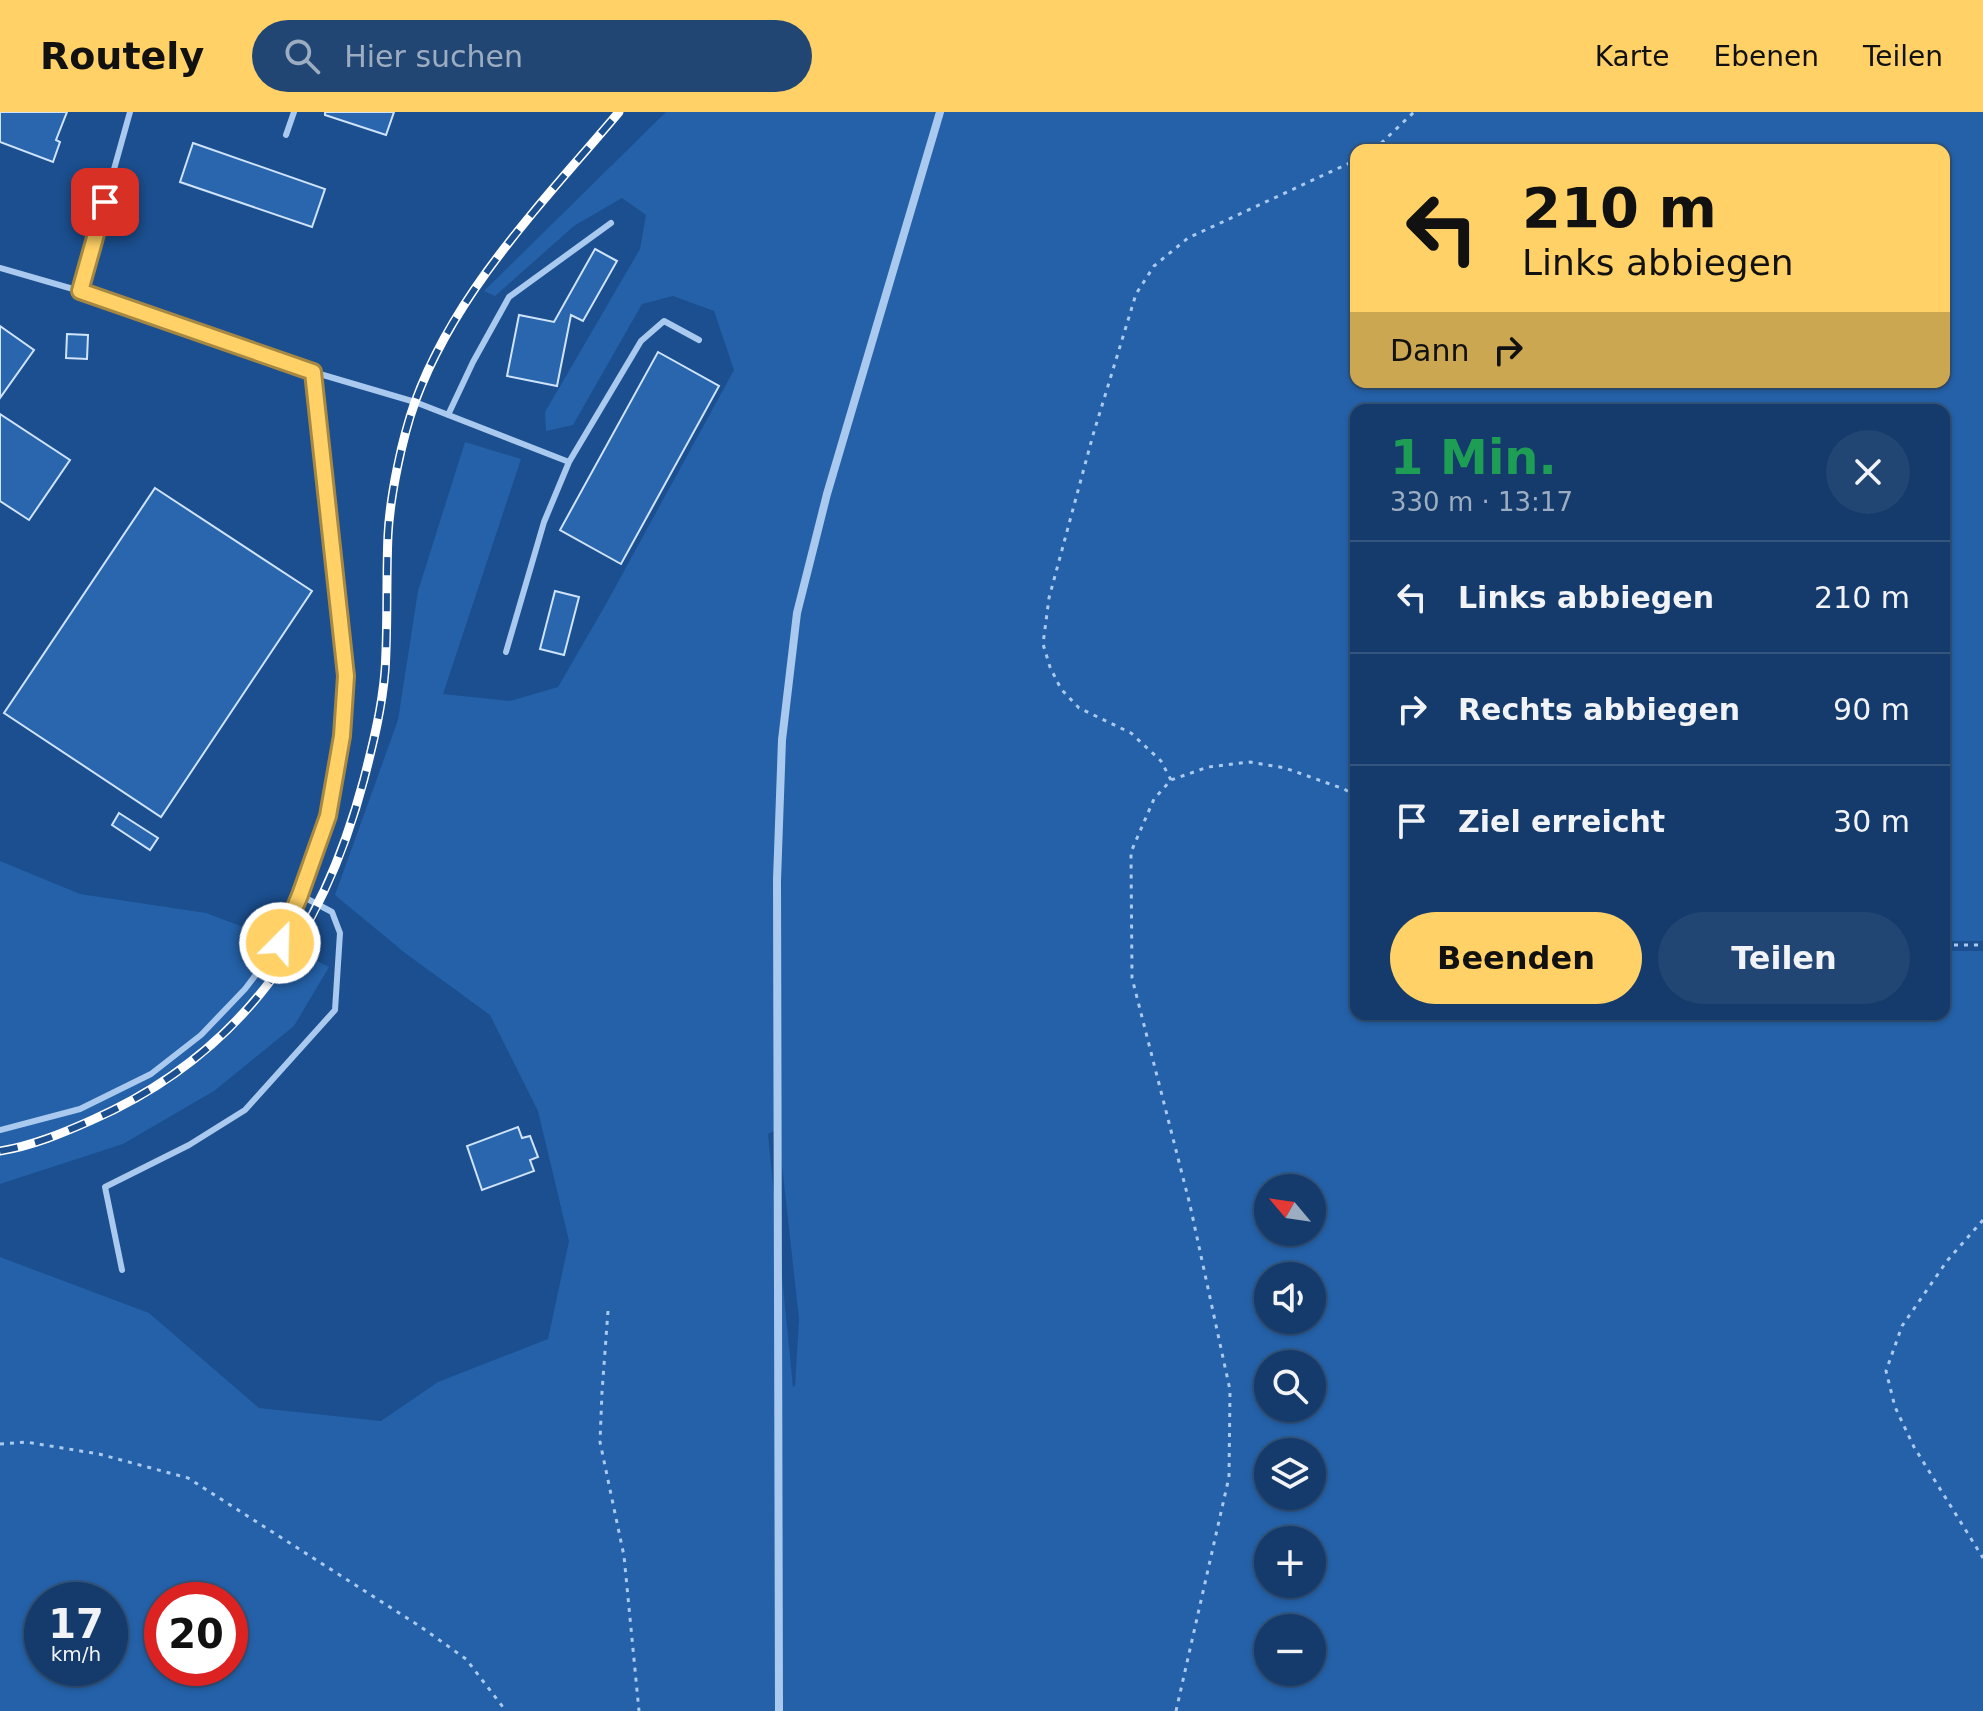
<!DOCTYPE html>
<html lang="de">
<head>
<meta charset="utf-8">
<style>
  body { margin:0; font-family:"DejaVu Sans",sans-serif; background:#214673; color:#f1f3f6; height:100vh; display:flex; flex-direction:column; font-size:30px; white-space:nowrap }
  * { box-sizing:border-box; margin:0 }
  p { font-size:26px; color:#9dadc1 }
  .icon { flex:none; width:44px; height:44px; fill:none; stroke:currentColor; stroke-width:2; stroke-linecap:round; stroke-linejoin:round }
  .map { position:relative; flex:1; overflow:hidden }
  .panel { position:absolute; left:1350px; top:292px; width:600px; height:616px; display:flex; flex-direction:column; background:#143b6b; border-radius:16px; box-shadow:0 2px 6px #0004,0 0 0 2px #33557e }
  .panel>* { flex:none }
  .guide { position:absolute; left:1350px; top:32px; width:600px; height:244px; border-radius:16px; box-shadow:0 2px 6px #0004,0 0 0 2px #33557e; background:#ffd166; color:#111; overflow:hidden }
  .needle { width:52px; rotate:299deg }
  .controls { position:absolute; left:1254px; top:1062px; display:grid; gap:16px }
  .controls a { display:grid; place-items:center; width:72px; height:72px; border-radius:50%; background:#143b6b; box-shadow:0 2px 6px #0004,0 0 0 2px #33557e; font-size:40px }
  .speed { position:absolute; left:24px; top:1470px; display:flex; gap:16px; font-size:40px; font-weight:700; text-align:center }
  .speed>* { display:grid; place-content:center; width:104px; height:104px; border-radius:50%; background:#143b6b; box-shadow:0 2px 6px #0004,0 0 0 2px #33557e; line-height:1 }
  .speed small { font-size:20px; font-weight:400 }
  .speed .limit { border:12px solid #d22; background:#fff; color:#111 }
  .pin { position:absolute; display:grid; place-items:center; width:68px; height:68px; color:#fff; margin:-34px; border-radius:16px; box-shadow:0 4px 12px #0006 }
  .me { position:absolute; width:88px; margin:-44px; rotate:23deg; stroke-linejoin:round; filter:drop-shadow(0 0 6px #0008) }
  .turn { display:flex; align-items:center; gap:28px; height:168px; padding:0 40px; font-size:36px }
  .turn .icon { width:104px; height:104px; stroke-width:2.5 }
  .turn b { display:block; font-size:56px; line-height:68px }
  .then { display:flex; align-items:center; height:76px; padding:0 40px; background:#0003; gap:16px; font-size:30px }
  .round { display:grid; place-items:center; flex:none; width:84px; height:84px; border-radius:42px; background:#214673 }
  .headline { display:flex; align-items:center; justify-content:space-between; height:136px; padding:0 40px }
  h1 { font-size:48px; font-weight:700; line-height:60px; color:#1e9e55 }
  .cta { display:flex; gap:16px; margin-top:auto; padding:16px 40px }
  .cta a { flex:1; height:92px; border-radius:48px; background:#ffd166; color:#111; font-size:32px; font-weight:700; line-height:92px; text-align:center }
  .cta a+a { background:#214673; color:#f1f3f6 }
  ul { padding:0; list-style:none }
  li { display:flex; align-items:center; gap:24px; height:112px; padding:0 40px; border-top:2px solid #33557e }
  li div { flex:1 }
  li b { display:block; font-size:30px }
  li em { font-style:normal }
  header { display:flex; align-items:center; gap:48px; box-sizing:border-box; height:112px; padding:0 40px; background:#ffd166; color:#111 }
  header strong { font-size:38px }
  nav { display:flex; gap:44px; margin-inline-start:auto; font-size:28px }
  .search { width:560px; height:72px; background:#214673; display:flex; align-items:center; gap:20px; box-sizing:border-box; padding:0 28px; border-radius:44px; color:#9dadc1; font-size:30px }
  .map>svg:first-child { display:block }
</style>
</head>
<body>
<header>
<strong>Routely</strong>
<div class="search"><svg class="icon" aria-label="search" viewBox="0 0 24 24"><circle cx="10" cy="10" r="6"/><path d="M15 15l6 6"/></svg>Hier suchen</div>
<nav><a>Karte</a><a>Ebenen</a><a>Teilen</a></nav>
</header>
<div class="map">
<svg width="1983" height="1599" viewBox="0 0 1983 1599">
  <rect width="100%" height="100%" fill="#1b4f8f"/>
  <path fill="#2461a8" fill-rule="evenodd" d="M 666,0 L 1983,0 L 1983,829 L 1944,829 L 1944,298 L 1356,298 L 1356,902 L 1944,902 L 1944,839 L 1983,839 L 1983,1599 L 0,1599 L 0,1145 L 149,1201 L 259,1296 L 381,1309 L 438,1270 L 548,1227 L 569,1129 L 538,999 L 490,903 L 405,841 L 335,783 L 398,608 L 418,479 L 465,330 L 521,347 L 443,582 L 510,589 L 558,575 L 606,492 L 734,258 L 714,199 L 673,184 L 642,192 L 573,313 L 546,319 L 545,300 L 640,137 L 646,103 L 622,86 L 574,114 L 495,184 L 484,179 ZM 1356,38 L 1944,38 L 1944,270 L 1356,270 ZM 778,1017 L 799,1207 L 795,1274 L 793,1275 L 768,1022 ZM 1268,1076 L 1312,1076 L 1312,1120 L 1268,1120 ZM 1268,1164 L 1312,1164 L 1312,1208 L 1268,1208 ZM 1268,1252 L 1312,1252 L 1312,1296 L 1268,1296 ZM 1268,1340 L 1312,1340 L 1312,1384 L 1268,1384 ZM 1268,1428 L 1312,1428 L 1312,1472 L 1268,1472 ZM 42,1488 L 110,1488 L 110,1556 L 42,1556 ZM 162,1488 L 230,1488 L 230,1556 L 162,1556 ZM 1268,1516 L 1312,1516 L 1312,1560 L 1268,1560 Z
    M 0,749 L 80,782 L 206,801 L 267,824 L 329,855 L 294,914 L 214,979 L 123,1032 L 0,1072 Z"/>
  <path fill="#2a66ad" stroke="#cfe3fa" stroke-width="2" d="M 0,0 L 67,0 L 56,28 L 60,30 L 53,50 L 0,30 Z
    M 325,0 L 394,0 L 386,23 L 325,3 Z
    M 193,31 L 325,77 L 312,115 L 180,70 Z
    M 595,137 L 617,149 L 583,209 L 571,203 L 557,274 L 507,264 L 519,203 L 554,210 Z
    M 0,214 L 34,238 L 0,286 Z
    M 67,222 L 88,223 L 87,247 L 66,246 Z
    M 658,240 L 719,274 L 621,452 L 560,418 Z
    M 0,302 L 70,348 L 29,408 L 0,389 Z
    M 155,376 L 312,479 L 161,705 L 4,601 Z
    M 555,479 L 579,485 L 564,543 L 540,537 Z
    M 119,701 L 158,726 L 150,738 L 112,713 Z
    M 518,1015 L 522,1026 L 530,1024 L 538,1045 L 530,1048 L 534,1059 L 482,1078 L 467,1034 Z"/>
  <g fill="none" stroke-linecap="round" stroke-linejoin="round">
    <path stroke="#a9c9ee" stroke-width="3" stroke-dasharray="4 6" stroke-linecap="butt" d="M 1374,38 L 1414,0
      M 1171,668 L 1161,649 L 1131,621 L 1079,596 L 1061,577 L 1050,555 L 1043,532 L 1049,486 L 1093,323 L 1136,182 L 1154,154 L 1188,126 L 1356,48
      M 1944,833 L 1983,833
      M 1983,1108 L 1947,1149 L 1902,1214 L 1886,1259 L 1895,1295 L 1914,1335 L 1983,1446
      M 608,1199 L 602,1280 L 600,1330 L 624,1444 L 639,1599
      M 0,1332 L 26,1330 L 99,1342 L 188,1366 L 421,1515 L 466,1547 L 506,1599
      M 1176,1599 L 1229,1365 L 1230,1278 L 1190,1093 L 1132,866 L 1131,740 L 1154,687 L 1171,668 L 1208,655 L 1250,650 L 1285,656 L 1344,677 L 1356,684"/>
    <path stroke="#a9c9ee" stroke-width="6" d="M 286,23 L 294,0
      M 0,156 L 80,179 L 313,260 L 415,290 L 569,350 L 641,229 L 664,209 L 699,228
      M 80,179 L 130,0
      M 448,303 L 473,250 L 509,185 L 611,111
      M 506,540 L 544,410 L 569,350
      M 0,1018 L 80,997 L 151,962 L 201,923 L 245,877 L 280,831 L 300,783 L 328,704 L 342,624 L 346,564 L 313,260
      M 122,1158 L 105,1075 L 189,1033 L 245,998 L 335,898 L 340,821 L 332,800 L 300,783"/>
    <path stroke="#a9c9ee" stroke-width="8" d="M 779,1599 L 777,768 L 782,628 L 797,501 L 827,382 L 940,0"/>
    <g stroke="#fff" stroke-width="9">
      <path id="rail" d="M 0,1039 C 32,1034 63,1021 92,1008 C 242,942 323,822 364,667 C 373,632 382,596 385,559 C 388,514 386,468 388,423 C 390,384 402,326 415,290 C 456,178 544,89 619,0"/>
    </g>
    <use href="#rail" stroke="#1b4f8f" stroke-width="6" stroke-dasharray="18" stroke-linecap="butt"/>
  </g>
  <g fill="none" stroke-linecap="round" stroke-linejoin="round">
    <g stroke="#a68842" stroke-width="20">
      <path id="route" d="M 105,90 L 80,179 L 313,260 L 346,564 L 342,624 L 328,704 L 300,783 L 280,831"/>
    </g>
    <use href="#route" stroke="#ffd166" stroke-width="14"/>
  </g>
</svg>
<div class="controls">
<a><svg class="needle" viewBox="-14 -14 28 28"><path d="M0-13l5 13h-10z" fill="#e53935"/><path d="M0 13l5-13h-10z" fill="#9dadc1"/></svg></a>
<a><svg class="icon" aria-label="sound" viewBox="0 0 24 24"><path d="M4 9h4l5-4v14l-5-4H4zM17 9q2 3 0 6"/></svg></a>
<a><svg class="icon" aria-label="search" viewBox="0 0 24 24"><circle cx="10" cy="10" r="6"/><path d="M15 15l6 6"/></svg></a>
<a><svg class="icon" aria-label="layers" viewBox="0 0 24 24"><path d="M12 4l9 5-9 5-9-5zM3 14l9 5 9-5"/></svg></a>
<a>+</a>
<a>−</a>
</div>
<div class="speed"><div>17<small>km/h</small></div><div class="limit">20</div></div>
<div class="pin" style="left:105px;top:90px;background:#d93025"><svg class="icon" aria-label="arrive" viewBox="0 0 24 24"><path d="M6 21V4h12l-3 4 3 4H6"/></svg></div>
<svg class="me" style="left:280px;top:831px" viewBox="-20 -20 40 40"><circle r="17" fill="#ffd166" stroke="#fff" stroke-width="3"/><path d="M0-11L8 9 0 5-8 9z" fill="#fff"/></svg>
<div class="guide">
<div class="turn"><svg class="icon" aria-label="left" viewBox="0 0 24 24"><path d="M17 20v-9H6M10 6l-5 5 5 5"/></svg><div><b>210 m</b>Links abbiegen</div></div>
<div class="then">Dann<svg class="icon" aria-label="right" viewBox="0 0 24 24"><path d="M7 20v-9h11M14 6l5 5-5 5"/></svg></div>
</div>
<section class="panel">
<div class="headline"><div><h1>1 Min.</h1><p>330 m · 13:17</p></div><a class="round"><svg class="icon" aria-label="close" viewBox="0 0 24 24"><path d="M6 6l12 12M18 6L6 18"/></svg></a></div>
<ul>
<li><svg class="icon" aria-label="left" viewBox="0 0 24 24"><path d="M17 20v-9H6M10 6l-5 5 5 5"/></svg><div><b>Links abbiegen</b></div><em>210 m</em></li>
<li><svg class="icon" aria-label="right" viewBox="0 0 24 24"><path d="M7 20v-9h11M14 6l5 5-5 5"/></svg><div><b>Rechts abbiegen</b></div><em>90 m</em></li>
<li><svg class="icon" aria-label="arrive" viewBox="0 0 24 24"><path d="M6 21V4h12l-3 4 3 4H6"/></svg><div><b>Ziel erreicht</b></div><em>30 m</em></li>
</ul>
<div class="cta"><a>Beenden</a><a>Teilen</a></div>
</section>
</div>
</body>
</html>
